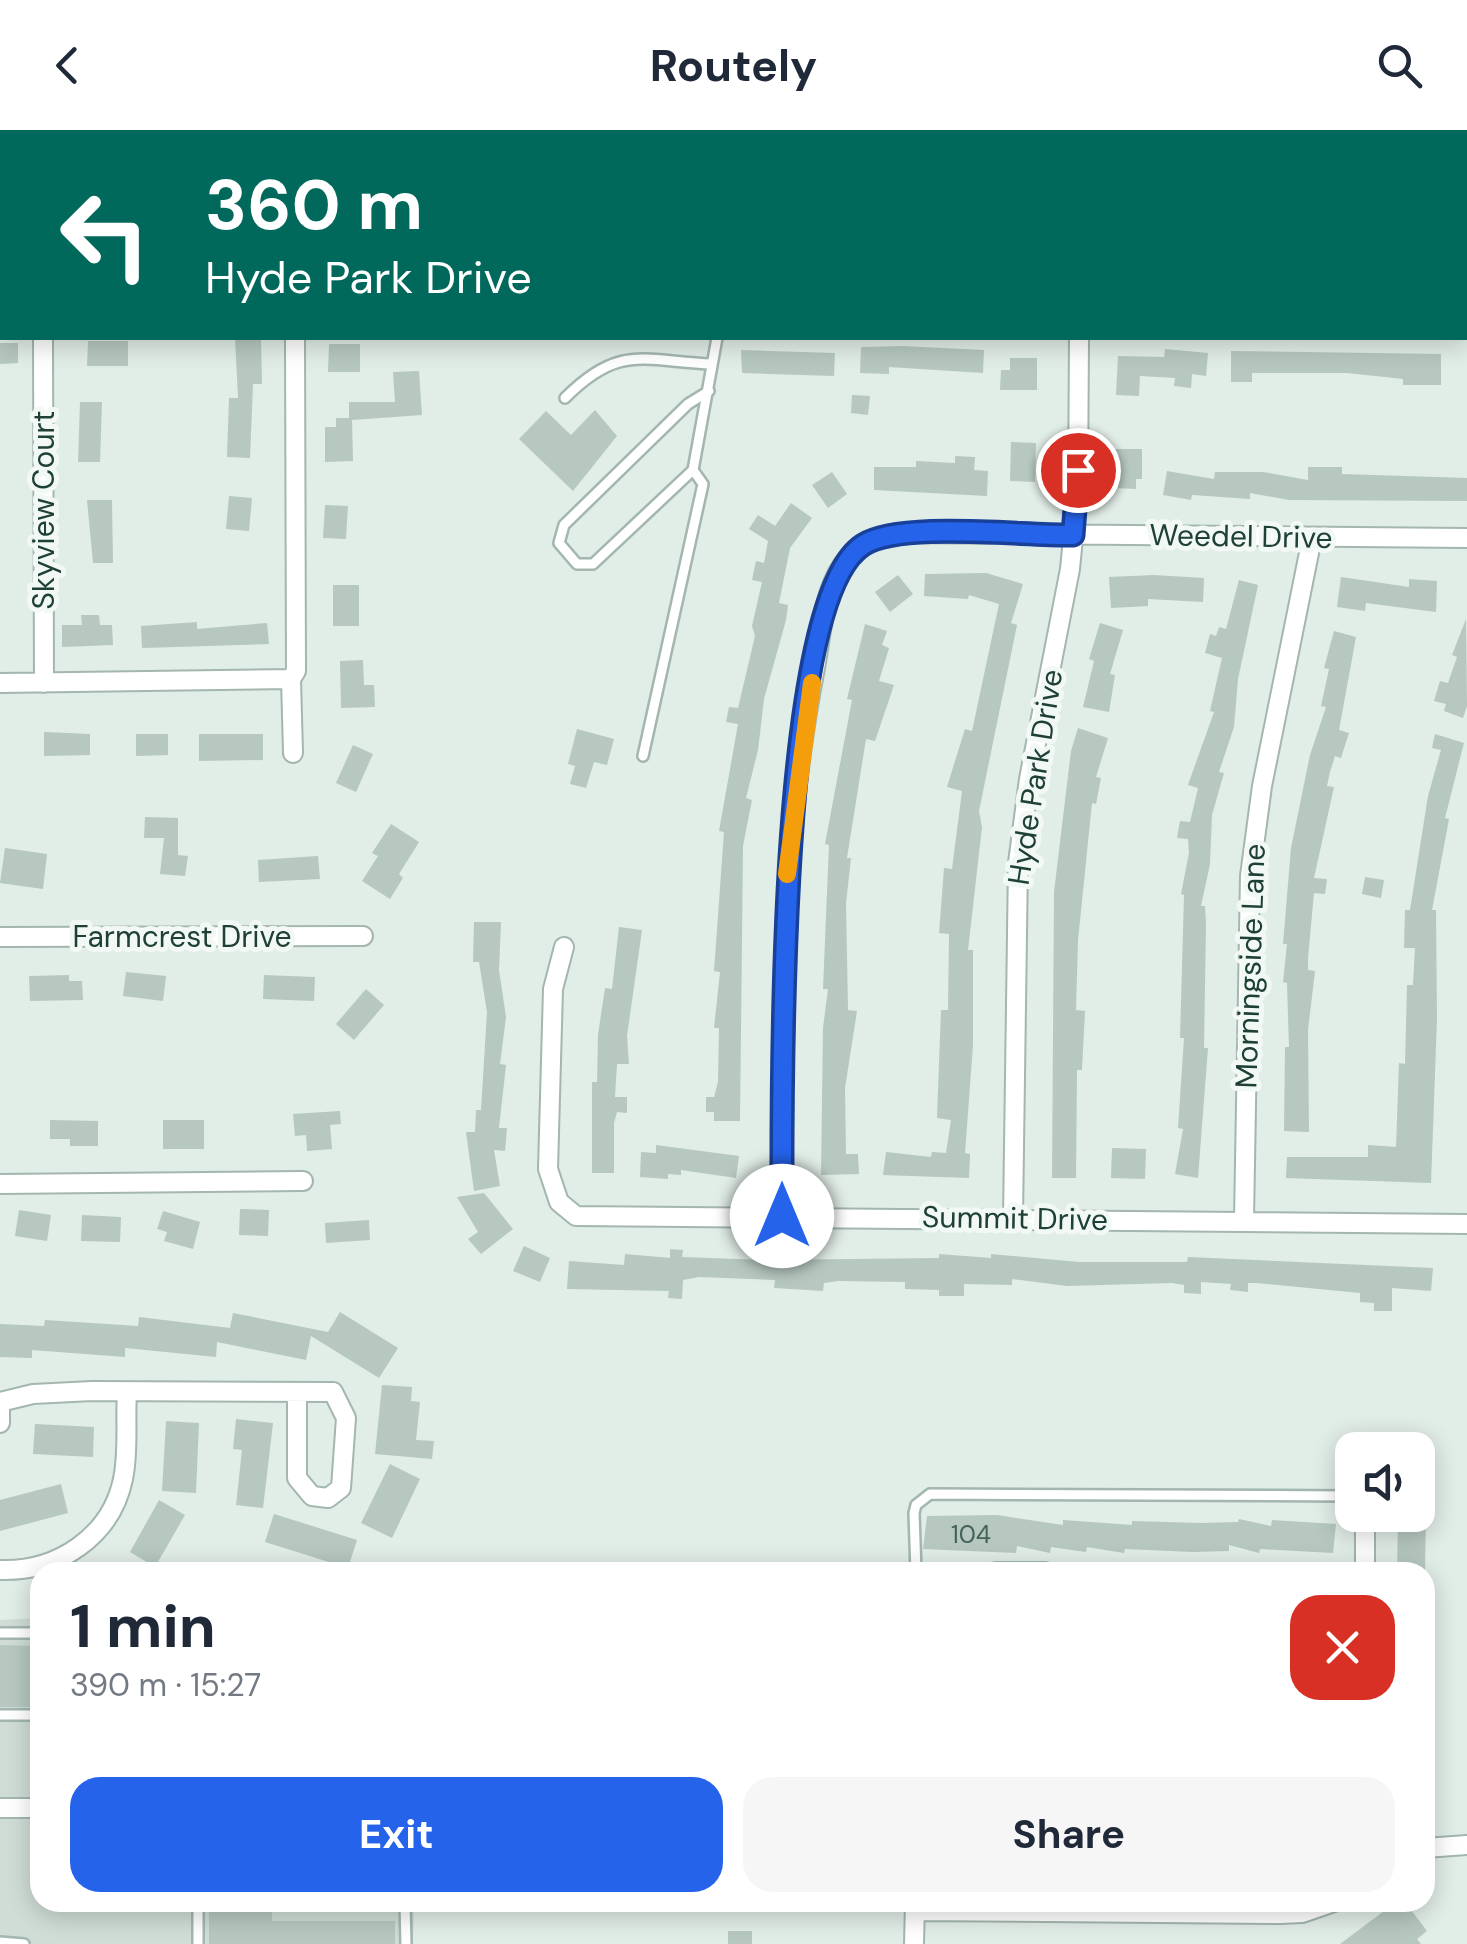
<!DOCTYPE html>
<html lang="en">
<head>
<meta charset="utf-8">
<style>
  body { margin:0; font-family:"DM Sans",sans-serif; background:#f6f6f7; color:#1f2937; height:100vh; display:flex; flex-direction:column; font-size:38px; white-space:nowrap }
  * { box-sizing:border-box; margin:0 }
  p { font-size:32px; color:#747a83 }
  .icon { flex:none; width:55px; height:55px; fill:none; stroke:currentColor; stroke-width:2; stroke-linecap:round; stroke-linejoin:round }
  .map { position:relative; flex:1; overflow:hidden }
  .side { position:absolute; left:30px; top:1432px; width:1405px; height:350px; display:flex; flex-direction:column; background:#fff; border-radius:30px; box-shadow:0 5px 25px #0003 }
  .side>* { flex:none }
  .hud { position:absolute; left:0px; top:0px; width:1468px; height:210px; box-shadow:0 5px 25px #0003; background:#00695c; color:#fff; overflow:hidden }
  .tools { position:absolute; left:1335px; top:1302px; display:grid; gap:20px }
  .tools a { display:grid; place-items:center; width:100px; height:100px; border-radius:20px; background:#fff; box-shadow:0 5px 25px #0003; font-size:50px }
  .pin { position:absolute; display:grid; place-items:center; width:85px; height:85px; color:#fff; margin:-42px; border:5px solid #fff; border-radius:50%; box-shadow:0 2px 10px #0007 }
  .me { position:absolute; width:110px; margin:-55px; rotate:0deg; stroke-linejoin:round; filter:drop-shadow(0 0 8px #0008) }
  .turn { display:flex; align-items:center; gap:35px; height:210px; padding:0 40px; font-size:45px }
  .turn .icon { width:130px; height:130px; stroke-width:2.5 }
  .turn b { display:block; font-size:70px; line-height:85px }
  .round { display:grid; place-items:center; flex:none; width:105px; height:105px; border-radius:30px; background:#f6f6f7 }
  .head { display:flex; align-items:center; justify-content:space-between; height:170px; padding:0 40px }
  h1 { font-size:60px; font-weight:700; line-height:75px }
  .action { display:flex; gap:20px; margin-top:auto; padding:20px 40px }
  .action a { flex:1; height:115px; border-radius:30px; background:#2563eb; color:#fff; font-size:40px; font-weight:700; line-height:115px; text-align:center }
  .action a+a { background:#f6f6f7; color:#1f2937 }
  header { display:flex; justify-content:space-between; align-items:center; height:130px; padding:0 40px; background:#fff; font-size:45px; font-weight:700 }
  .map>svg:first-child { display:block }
</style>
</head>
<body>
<header><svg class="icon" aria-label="back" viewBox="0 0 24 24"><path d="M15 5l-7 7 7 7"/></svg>Routely<svg class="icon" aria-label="search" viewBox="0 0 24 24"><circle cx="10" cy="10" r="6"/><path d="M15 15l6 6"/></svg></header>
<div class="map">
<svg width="1467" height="1814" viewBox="0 0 1467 1814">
  <rect width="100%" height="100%" fill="#e1ede7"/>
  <path fill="#cfddd6" d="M 40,1488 L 40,1772 L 414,1773 L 413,1814 L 0,1814 L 0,1490 Z"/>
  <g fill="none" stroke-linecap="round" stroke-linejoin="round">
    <path stroke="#82cdd9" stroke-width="5" d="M 0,2 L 2,0"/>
  </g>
  <path fill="#b6c8c0" d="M 235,208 L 261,208 L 262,254 L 253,254 L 250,328 L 227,327 L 229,268 L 238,268 Z
    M 88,211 L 128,211 L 128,236 L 87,236 Z
    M 0,213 L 18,213 L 18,233 L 0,234 Z
    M 329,214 L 360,214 L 360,242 L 328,242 Z
    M 903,216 L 984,220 L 983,243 L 889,237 L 889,244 L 860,243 L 861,217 Z
    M 1165,219 L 1208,223 L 1206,246 L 1192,244 L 1191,258 L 1174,256 L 1175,248 L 1140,246 L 1139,266 L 1116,265 L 1118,226 L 1164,227 Z
    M 741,220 L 835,223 L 834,246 L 742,243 Z
    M 1231,221 L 1441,224 L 1441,255 L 1403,255 L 1403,249 L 1347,243 L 1252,243 L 1252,252 L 1231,252 Z
    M 1010,228 L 1037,228 L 1037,260 L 1000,260 L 1001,240 L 1010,240 Z
    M 419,241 L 422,285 L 352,290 L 353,331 L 325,332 L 325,297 L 336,297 L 336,288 L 349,288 L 349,272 L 395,272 L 393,242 Z
    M 852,265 L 870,266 L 868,285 L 851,283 Z
    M 80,272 L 102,272 L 100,332 L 78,332 Z
    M 595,280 L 617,306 L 573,361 L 519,309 L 546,281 L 571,305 Z
    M 1011,312 L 1036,313 L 1035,352 L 1010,351 Z
    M 1116,319 L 1142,319 L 1142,349 L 1136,349 L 1136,359 L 1115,358 Z
    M 955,326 L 975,327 L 974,340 L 988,341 L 987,366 L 874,360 L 874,337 L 916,337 L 916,331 L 955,333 Z
    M 1308,337 L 1342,337 L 1342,344 L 1467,348 L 1467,371 L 1289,370 L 1250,363 L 1250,369 L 1192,365 L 1191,370 L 1163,365 L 1167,341 L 1214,349 L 1215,342 L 1263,342 L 1308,350 Z
    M 832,342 L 847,364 L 828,378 L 812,355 Z
    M 229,366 L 252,368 L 249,401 L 226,399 Z
    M 87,370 L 112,370 L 113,433 L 93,433 Z
    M 791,373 L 812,388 L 790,418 L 779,473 L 788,475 L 786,490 L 764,569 L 758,620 L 746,668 L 752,670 L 743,716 L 740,991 L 714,991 L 714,982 L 706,982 L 706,967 L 714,967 L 718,952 L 719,898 L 714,898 L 720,842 L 714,841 L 724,702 L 719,701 L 738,594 L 726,592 L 729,577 L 738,578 L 755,506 L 752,496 L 762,452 L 752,450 L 756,431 L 764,433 L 768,411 L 749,399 L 758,385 L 775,396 Z
    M 325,375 L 348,376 L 346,409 L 323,408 Z
    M 986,443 L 1023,454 L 1011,493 L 1017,495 L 979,681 L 982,697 L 968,820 L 973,820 L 973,915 L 965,1023 L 970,1024 L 969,1048 L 883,1045 L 886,1022 L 931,1027 L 932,1022 L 946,1023 L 951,990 L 937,988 L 941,880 L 948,880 L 949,804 L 939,803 L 944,738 L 952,739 L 962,661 L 947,657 L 965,599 L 972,601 L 999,474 L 969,465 L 968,469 L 924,466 L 925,444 Z
    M 898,445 L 913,464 L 890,482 L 875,462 Z
    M 1154,445 L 1204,448 L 1203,472 L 1148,469 L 1148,476 L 1111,478 L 1109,447 Z
    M 1341,447 L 1409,457 L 1409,449 L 1437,451 L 1436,482 L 1366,473 L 1365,481 L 1337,477 Z
    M 1239,450 L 1258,455 L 1238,549 L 1234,597 L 1219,642 L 1224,643 L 1212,685 L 1210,734 L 1201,776 L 1205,776 L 1206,794 L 1204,918 L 1208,918 L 1198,1048 L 1175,1044 L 1183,999 L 1178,998 L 1184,908 L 1180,908 L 1184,765 L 1181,764 L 1189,723 L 1188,709 L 1177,708 L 1180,691 L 1190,692 L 1198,658 L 1188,655 L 1214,582 L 1210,581 L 1222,528 L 1205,523 L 1210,504 L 1216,506 L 1219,497 L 1226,499 Z
    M 333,455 L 359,455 L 359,496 L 333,496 Z
    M 81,485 L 99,485 L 100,495 L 112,495 L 113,515 L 62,517 L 62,495 L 82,495 Z
    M 1466,489 L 1467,576 L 1463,588 L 1444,581 L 1446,574 L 1434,571 L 1440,551 L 1448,553 L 1457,527 L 1452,525 Z
    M 197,492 L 197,499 L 267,493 L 269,514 L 142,518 L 141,496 Z
    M 1100,493 L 1123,500 L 1110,544 L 1115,545 L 1109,582 L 1083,577 L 1094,531 L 1089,529 Z
    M 865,494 L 887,501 L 882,515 L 889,518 L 879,551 L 894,555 L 875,611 L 866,609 L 847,728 L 851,728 L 846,773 L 848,880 L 857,881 L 845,958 L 846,1024 L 858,1024 L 859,1044 L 821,1045 L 823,898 L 828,859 L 823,859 L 829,715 L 825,714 L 852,570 L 847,569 Z
    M 1334,501 L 1356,507 L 1339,600 L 1349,603 L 1341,628 L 1335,626 L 1330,642 L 1327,656 L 1334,657 L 1314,748 L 1327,749 L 1325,764 L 1314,763 L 1308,828 L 1308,840 L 1315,841 L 1308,900 L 1309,1002 L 1284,1001 L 1285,917 L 1289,917 L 1287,853 L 1283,852 L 1287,814 L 1283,814 L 1291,718 L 1310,625 L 1326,577 L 1321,576 L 1329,539 L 1324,538 Z
    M 363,530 L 364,555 L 374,555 L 375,577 L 341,578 L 340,531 Z
    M 1078,598 L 1108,608 L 1096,647 L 1101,648 L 1096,674 L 1092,673 L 1078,810 L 1076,880 L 1085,881 L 1082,940 L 1077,940 L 1076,1048 L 1052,1048 L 1054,762 L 1071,621 Z
    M 577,599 L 614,609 L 607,635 L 594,632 L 586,658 L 570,654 L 575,636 L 568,634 Z
    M 44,602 L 90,604 L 90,625 L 44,626 Z
    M 136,604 L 168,604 L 168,625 L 136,626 Z
    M 199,604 L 263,604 L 263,630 L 199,631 Z
    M 1435,604 L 1464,613 L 1445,688 L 1449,689 L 1432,780 L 1436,780 L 1437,889 L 1431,1053 L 1286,1048 L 1287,1027 L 1368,1027 L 1368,1015 L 1396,1017 L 1399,933 L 1405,934 L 1407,855 L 1413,855 L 1415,818 L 1404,818 L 1405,780 L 1410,780 L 1428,666 L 1441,620 L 1432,618 Z
    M 353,615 L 373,624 L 356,662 L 336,653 Z
    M 145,687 L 178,688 L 178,725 L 188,726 L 185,746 L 160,744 L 164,708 L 144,708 Z
    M 391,694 L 419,712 L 399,744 L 403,748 L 390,769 L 362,751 L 378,726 L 372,723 Z
    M 5,718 L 47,724 L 43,759 L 0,753 Z
    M 318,726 L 320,749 L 259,752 L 258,730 Z
    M 1365,747 L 1384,750 L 1381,768 L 1362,764 Z
    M 474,792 L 501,792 L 499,840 L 506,887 L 500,934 L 506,935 L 499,998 L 507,998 L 505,1021 L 494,1020 L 500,1056 L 474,1061 L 466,1002 L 475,1002 L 476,980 L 481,980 L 487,882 L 479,832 L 473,832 Z
    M 619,797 L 642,800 L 627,906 L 629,934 L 617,934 L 615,967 L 627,967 L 627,983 L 617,982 L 614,993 L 614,1043 L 592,1043 L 592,952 L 597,952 L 598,905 L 605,858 L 612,859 Z
    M 126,842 L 166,846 L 163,871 L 123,866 Z
    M 69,845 L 69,851 L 82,851 L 83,870 L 30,871 L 29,846 Z
    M 264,845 L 315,847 L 314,871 L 263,869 Z
    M 366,859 L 384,875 L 354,910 L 336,894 Z
    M 340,981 L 341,994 L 330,995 L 332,1019 L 307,1021 L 306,1005 L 295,1006 L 293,984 Z
    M 50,990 L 98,991 L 98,1016 L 70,1016 L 70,1009 L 50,1009 Z
    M 163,990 L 204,990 L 204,1019 L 163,1019 Z
    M 656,1015 L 739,1026 L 736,1048 L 681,1040 L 681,1045 L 668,1044 L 668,1049 L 640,1047 L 641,1022 L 656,1023 Z
    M 1112,1018 L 1146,1019 L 1145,1049 L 1111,1048 Z
    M 484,1063 L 513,1099 L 481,1124 L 468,1109 L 478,1102 L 457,1067 Z
    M 240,1079 L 269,1080 L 268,1106 L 239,1105 Z
    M 19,1080 L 51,1085 L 47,1111 L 15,1106 Z
    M 163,1081 L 200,1092 L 193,1119 L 164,1111 L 167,1102 L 157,1099 Z
    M 82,1085 L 121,1087 L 120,1112 L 81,1111 Z
    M 369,1090 L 370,1110 L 326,1113 L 325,1093 Z
    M 524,1116 L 550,1128 L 540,1152 L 513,1141 Z
    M 670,1119 L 683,1120 L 682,1127 L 764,1130 L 939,1128 L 939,1124 L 991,1128 L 991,1124 L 1079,1132 L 1187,1132 L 1188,1127 L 1433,1138 L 1431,1161 L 1392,1158 L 1392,1181 L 1374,1181 L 1374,1173 L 1360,1172 L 1360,1163 L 1257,1153 L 1248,1153 L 1248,1162 L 1230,1160 L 1231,1154 L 1201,1152 L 1201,1164 L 1184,1163 L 1184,1155 L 1172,1153 L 1067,1156 L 1012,1149 L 1012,1155 L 964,1154 L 964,1166 L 939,1166 L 939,1160 L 905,1159 L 905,1152 L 838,1151 L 824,1153 L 823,1161 L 774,1158 L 775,1150 L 699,1147 L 683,1150 L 682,1169 L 668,1168 L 669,1161 L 567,1159 L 569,1131 L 624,1135 L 625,1124 L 670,1128 Z
    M 340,1182 L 398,1218 L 379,1248 L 311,1206 L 306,1230 L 217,1212 L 216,1227 L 125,1218 L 125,1227 L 32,1220 L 32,1228 L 0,1227 L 0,1194 L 44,1196 L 45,1190 L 138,1196 L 139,1187 L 230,1198 L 233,1183 L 328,1202 Z
    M 382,1255 L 412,1257 L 411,1271 L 420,1272 L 416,1310 L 434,1311 L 432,1329 L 375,1324 Z
    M 236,1289 L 273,1293 L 263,1378 L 236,1375 L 242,1320 L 233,1319 Z
    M 166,1291 L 199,1293 L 196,1363 L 162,1361 Z
    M 35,1294 L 94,1297 L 93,1327 L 33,1324 Z
    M 390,1334 L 420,1349 L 392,1408 L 361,1393 Z
    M 61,1354 L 68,1383 L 0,1401 L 0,1370 Z
    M 159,1370 L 185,1385 L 155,1437 L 130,1422 Z
    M 274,1384 L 357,1410 L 348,1438 L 265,1412 Z
    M 997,1385 L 1063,1395 L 1063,1390 L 1132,1395 L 1132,1391 L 1201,1393 L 1238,1392 L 1239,1389 L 1271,1396 L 1272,1390 L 1336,1394 L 1333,1423 L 1260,1419 L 1259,1423 L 1229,1415 L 1229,1421 L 1193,1422 L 1125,1419 L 1124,1423 L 1087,1417 L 1086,1422 L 1051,1417 L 1050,1423 L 1017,1416 L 1016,1423 L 923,1419 L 927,1386 Z
    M 1398,1385 L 1426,1385 L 1425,1442 L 1397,1442 Z
    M 0,1515 L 40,1516 L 40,1577 L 0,1577 Z
    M 272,1772 L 272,1791 L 395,1791 L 395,1814 L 209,1814 L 209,1773 Z
    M 1396,1772 L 1405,1772 L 1427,1801 L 1417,1809 L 1421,1814 L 1340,1814 Z
    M 728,1801 L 752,1801 L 752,1814 L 728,1814 Z"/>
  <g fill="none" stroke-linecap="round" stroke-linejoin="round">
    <g stroke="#a3b6af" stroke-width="14">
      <path id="service" d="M 35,2 L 37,0
        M 83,2 L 83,0
        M 130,2 L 130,0
        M 1033,2 L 1036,2
        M 0,38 L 2,35
        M 0,122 L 2,122
        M 565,268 C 619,214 642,231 712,234
        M 693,340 L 593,434 L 577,434 L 559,413 L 564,395 L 688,274 L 709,261
        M 643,626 L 703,354 L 693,340 L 717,208
        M 916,1442 L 914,1383 L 916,1375 L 930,1364 L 1352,1366
        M 0,1503 L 40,1503
        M 0,1585 L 40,1585
        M 405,1772 L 406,1814
        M 0,1812 L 24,1814
        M 198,1814 L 198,1772"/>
    </g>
    <g stroke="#a3b6af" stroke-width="22">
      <path id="minor" d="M 796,0 L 796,2
        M 919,2 L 919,0
        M 1133,2 L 1133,0
        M 1350,2 L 1350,0
        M 43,208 L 44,553
        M 291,549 L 293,623
        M 0,553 L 291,549 L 296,541 L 295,208
        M 0,807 L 363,806
        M 564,817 L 553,859 L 548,1039 L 559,1072 L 576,1086 L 1467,1094
        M 0,1054 L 303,1051
        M 782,1085 C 783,902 779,719 815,538 C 821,506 823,464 842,436 C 855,416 876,405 899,403 L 1467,408
        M 1013,1088 L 1018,733 L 1029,649 L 1070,439 L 1078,357 L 1079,208
        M 1244,1090 L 1250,746 L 1262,656 L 1312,408
        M 0,1272 L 33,1264 L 92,1261 L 333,1262 L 346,1288 L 341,1358 L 328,1368 L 312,1366 L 297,1348 L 297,1262
        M 0,1276 L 0,1293
        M 0,1440 C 57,1442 111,1407 123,1349 C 129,1321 125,1291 127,1262
        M 996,1442 L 1045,1442
        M 1365,1442 L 1365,1385
        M 0,1678 L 40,1678
        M 1425,1718 L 1467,1715
        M 915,1781 L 1280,1784 L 1302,1783 L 1334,1772
        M 914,1814 L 915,1773"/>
    </g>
    <g stroke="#a3b6af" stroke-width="28">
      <path id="tertiary" d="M 0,164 L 2,165
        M 1465,177 L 1467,177"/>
    </g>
    <use href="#service" stroke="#fff" stroke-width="9"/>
    <use href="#minor" stroke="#fff" stroke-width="18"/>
    <use href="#tertiary" stroke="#fff" stroke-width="22"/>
  </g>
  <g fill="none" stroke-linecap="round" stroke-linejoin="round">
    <g stroke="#184099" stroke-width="25">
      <path id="route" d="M 782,1086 C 782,974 776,471 863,415 C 901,391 1023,406 1073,405 L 1078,340"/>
    </g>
    <use href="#route" stroke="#2563eb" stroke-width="18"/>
    <path stroke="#f59e0b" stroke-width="18" d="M 787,744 L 812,553"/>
  </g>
  <g text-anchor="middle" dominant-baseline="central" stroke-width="10" stroke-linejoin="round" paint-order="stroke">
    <g font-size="25" fill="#456259">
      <text x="971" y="1404">104</text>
    </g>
    <g font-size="30" fill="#1f4037" stroke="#f2f9f5">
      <text transform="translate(43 380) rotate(-90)">Skyview Court</text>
      <text transform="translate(1241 406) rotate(1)">Weedel Drive</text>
      <text transform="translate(1035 647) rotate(-81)">Hyde Park Drive</text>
      <text x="182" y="806">Farmcrest Drive</text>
      <text transform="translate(1250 836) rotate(-88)">Morningside Lane</text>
      <text transform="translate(1015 1088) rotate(1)">Summit Drive</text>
    </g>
  </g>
</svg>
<div class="tools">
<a><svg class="icon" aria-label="sound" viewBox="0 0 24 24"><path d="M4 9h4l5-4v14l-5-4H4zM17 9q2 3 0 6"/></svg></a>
</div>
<div class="pin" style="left:1078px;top:340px;background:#d93025"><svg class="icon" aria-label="arrive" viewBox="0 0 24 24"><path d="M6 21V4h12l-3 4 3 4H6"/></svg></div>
<svg class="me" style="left:782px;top:1086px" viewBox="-20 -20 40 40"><circle r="19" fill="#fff"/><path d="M0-13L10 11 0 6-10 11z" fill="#2563eb"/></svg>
<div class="hud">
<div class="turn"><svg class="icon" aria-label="left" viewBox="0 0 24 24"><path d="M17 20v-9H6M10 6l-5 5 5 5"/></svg><div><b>360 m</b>Hyde Park Drive</div></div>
</div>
<section class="side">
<div class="head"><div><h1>1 min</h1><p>390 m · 15:27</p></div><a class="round" style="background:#d93025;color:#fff"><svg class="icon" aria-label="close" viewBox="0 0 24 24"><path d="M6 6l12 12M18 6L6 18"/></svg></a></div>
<div class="action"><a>Exit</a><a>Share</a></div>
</section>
</div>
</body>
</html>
